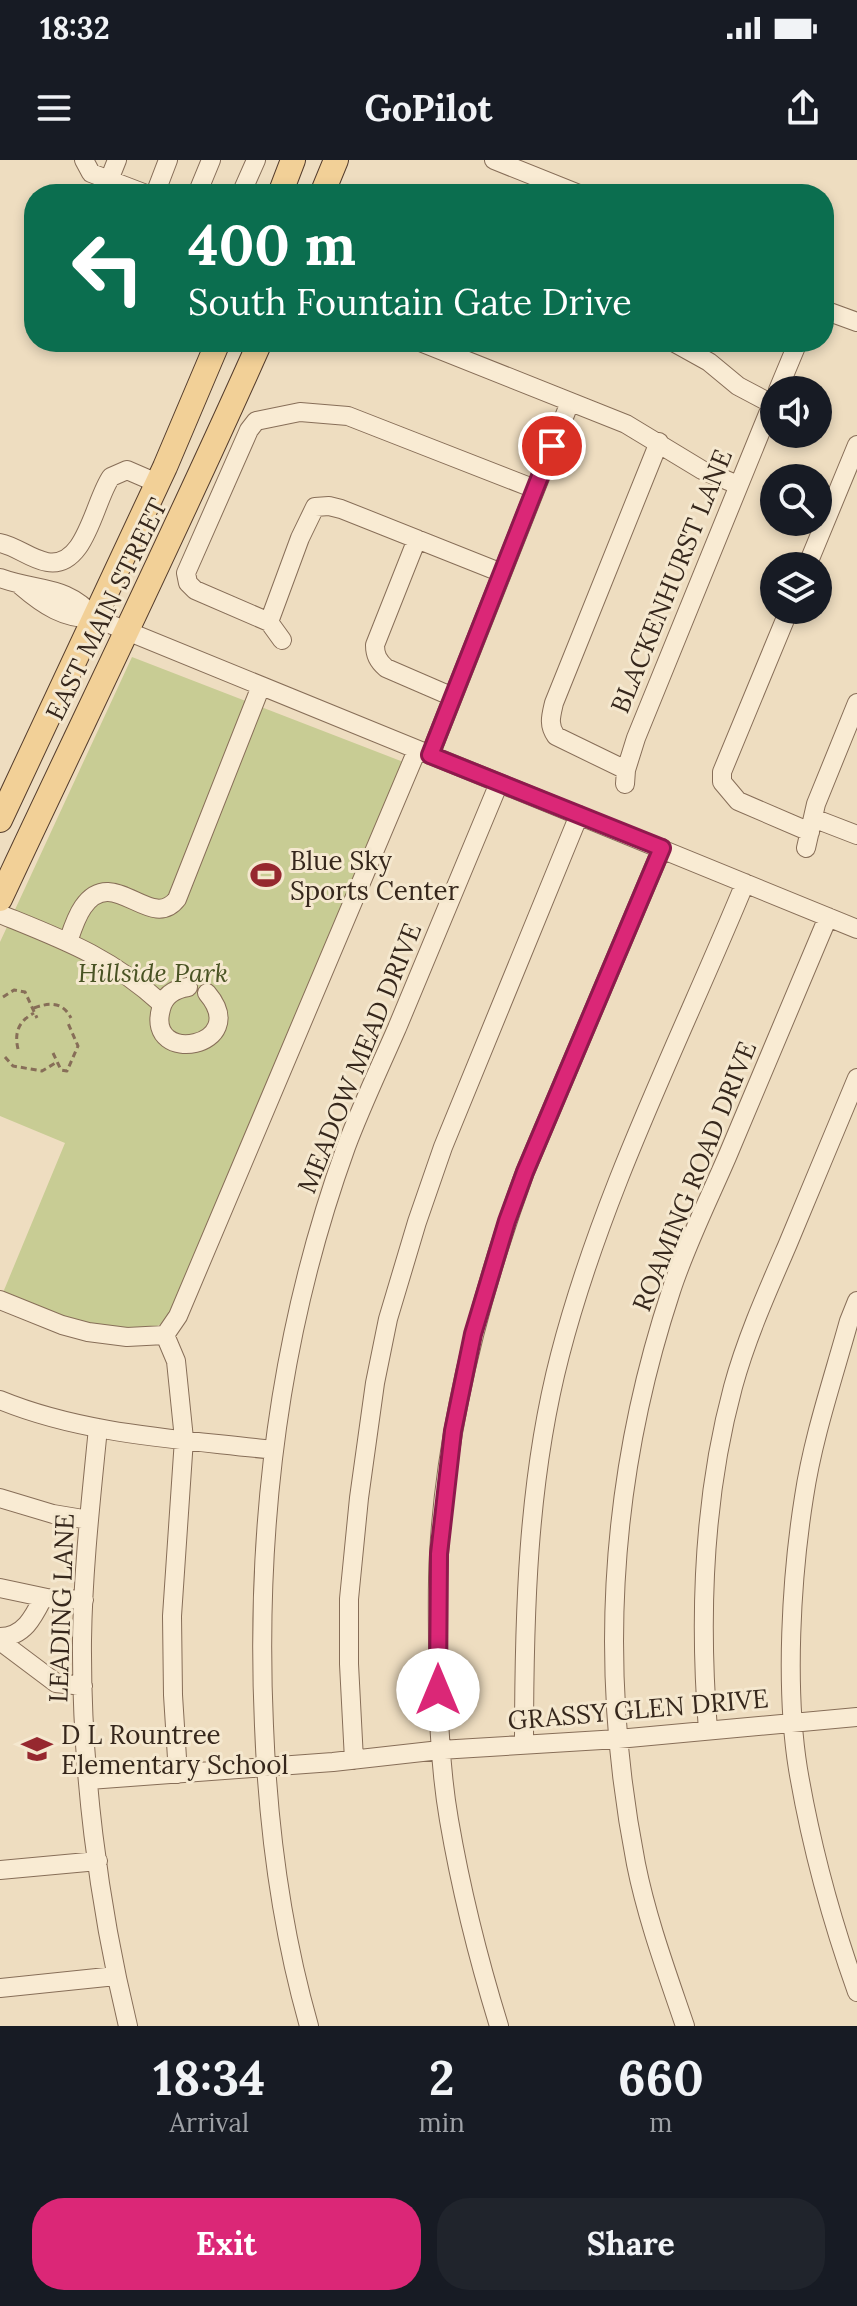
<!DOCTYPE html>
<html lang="en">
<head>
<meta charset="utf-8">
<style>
  body { margin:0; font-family:Lora,serif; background:#20242c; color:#f1f3f6; height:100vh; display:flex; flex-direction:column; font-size:30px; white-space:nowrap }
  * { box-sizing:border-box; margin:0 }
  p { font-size:26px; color:#9ea1a6 }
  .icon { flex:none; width:44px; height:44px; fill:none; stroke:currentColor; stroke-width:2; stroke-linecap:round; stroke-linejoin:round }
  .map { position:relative; height:1866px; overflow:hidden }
  .side { display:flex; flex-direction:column; background:#171b24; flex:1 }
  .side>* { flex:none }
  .hud { position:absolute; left:24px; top:24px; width:810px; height:168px; border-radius:32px; box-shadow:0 4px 12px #0003; background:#0b6e4f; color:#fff; overflow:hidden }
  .controls { position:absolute; left:760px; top:216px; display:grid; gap:16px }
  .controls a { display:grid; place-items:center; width:72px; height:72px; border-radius:50%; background:#171b24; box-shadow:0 4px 12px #0003; font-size:40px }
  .pin { position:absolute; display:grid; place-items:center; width:68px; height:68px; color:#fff; margin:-34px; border:4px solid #fff; border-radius:50%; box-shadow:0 2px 8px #0007 }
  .me { position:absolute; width:88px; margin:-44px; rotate:0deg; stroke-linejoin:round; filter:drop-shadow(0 0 6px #0008) }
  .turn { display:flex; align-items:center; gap:28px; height:168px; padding:0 32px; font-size:36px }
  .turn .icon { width:104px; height:104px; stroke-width:2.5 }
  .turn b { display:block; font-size:56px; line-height:68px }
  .eta { display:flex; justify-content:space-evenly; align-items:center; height:136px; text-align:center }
  .eta b { font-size:48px; font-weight:700; line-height:56px }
  .button { display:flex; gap:16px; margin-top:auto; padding:16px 32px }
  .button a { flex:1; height:92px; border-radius:32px; background:#db2777; color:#fff; font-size:32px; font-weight:700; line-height:92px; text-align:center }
  .button a+a { background:#20242c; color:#f1f3f6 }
  .status { display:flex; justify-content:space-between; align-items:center; height:56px; padding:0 40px; background:#171b24; direction:ltr }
  .status svg { height:22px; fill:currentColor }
  header { display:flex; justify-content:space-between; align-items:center; height:104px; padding:0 32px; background:#171b24; font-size:36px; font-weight:700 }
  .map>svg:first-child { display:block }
</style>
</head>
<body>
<div class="status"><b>18:32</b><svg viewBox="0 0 49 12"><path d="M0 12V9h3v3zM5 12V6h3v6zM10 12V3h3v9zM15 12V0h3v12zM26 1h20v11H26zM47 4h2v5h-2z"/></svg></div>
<header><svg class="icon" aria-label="menu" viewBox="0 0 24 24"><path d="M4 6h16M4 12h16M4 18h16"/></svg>GoPilot<svg class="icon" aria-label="share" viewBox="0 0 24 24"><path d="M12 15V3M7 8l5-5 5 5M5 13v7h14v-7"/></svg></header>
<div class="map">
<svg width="857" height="1866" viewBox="0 0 857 1866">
  <rect width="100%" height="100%" fill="#eeddc0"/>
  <path fill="#c8cc94" d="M 132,497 L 406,603 L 180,1141 L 163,1163 L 139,1175 L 76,1165 L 2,1135 L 65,983 L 0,956 L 0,782 Z"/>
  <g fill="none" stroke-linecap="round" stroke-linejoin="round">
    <g stroke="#876e58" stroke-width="20">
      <path id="minor" d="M 84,0 L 91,13 L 146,34
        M 494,0 L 579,34
        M 109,20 L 117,0
        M 155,34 L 168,0
        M 197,34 L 211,0
        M 241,34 L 256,0
        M 824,150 L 857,162
        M 420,182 L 626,264 L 702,310 L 738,325
        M 673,182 L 709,202 L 738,226 L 772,244
        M 778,230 L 798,182
        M 417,379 L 375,485 C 375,495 378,501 386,508 L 453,537
        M 0,383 C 16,386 30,399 47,402 C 86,409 94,341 111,317 L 127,310 L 157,323
        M 807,406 L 857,285
        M 0,418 C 38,432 66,424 95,458
        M 21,426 C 43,445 65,460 95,458 L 857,769
        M 789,450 L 722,612 L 722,622 L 738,641 L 810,672
        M 269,462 L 195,430 L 188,423 L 186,413 L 249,270 L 256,261 L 300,252 L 348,256 L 535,329
        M 282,480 L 269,462 L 300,378 L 315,347 L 329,346 L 341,349 L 502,413
        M 430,595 L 570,242
        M 626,610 L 556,576 C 548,565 551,556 554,543 L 659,282
        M 625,624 L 626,610 L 636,578 L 774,239
        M 813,658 L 857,675
        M 806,688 L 816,644 L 857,543
        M 0,754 C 64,780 109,796 162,844
        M 68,782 C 72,770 76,757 83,747 C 113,703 151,773 177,739 L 261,526
        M 188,827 C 175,829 164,835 161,849 C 145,907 253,887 207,833
        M 0,1140 L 62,1165 L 88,1172 L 127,1177 L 165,1175 L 178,1156 L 417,590
        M 857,1141 L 849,1161 C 833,1219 813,1277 804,1337 C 791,1419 785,1528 798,1609 C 811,1686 831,1759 857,1832
        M 165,1175 L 176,1201 L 184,1279 L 172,1456 L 173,1535 L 178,1614
        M 0,1240 C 85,1275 182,1279 273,1290
        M 98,1268 C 91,1339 83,1409 82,1480 C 81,1607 98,1743 128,1866
        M 0,1338 L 53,1354 L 89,1360
        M 0,1428 L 47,1438 L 84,1440
        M 0,1477 C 24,1477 34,1456 43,1438
        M 0,1481 L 56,1523 L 83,1526
        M 708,1570 C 699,1456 703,1338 733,1227 C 746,1179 767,1132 787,1086 C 810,1030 834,974 857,918
        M 524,1585 C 524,1455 527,1322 560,1195 C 602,1033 681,878 745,723
        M 354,1600 L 349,1504 L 349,1439 L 359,1338 L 375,1223 L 388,1159 L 417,1062 L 443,987 L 579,655
        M 89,1620 L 333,1602 L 440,1590 L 618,1579 L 857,1557
        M 0,1710 L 98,1701
        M 0,1828 L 116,1816
        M 309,1866 C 281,1768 268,1668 264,1566 C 255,1367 278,1175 346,987 C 361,947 380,907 397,868 C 431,786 465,704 499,623
        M 499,1866 C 478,1798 461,1730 449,1660 C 439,1602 438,1544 438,1485 C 438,1455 437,1425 439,1394 C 446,1263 480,1135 525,1012 L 662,688
        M 685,1866 C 667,1813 647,1759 636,1704 C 598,1510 609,1319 671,1131 C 686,1085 708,1041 727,997 C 761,917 795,837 828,757"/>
    </g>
    <g stroke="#543c2c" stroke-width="26">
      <path id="major" d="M 280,34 L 293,0
        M 322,34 L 336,0
        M 0,660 L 165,307 L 218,182
        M 0,739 C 87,553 177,369 260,182"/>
    </g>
    <path stroke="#876e58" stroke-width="3" stroke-dasharray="6 4" stroke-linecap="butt" d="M 3,837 L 14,830 L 25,832 L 37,858
      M 34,848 C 50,842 63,842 71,858
      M 18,889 C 14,872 19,861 34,853
      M 53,893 L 61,910 L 67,911 L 78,886 L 67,861
      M 5,897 L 13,906 L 42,911 L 57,902"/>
    <use href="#minor" stroke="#f9ebd3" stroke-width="18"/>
    <use href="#major" stroke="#f2d097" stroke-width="24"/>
  </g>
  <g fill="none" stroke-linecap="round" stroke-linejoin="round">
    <g stroke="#8e194d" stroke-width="20">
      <path id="route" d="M 438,1530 L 439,1394 L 453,1271 L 473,1174 L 507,1061 L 525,1012 L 662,688 L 430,595 L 552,286"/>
    </g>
    <use href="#route" stroke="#db2777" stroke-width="14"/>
  </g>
  <defs>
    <g id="stadium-bare" transform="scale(2.4)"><path d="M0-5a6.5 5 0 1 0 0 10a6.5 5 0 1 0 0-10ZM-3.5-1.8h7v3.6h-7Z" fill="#96282f" stroke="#f5e8cf" stroke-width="2.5" paint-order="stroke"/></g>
    <g id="school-bare" transform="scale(2.4)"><path d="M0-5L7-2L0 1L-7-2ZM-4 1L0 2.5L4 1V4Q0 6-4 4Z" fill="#96282f" stroke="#f5e8cf" stroke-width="2.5" paint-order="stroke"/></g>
  </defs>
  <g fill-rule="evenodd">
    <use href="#stadium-bare" x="266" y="715"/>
    <use href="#school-bare" x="37" y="1589"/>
  </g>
  <g text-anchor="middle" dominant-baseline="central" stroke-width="6" stroke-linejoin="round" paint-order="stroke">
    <g font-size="26" fill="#36271c" stroke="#f5e8cf">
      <text transform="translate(671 421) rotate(-68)">BLACKENHURST LANE</text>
      <text transform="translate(106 449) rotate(-64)">EAST MAIN STREET</text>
      <text transform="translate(359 898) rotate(-68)">MEADOW MEAD DRIVE</text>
      <text transform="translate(694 1016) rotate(-68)">ROAMING ROAD DRIVE</text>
      <text transform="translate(61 1448) rotate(-88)">LEADING LANE</text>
      <text transform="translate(638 1549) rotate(-5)">GRASSY GLEN DRIVE</text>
    </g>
    <g font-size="26" fill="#36271c" stroke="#f5e8cf" text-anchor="start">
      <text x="290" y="700">Blue Sky<tspan x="290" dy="30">Sports Center</tspan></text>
      <text x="61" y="1574">D L Rountree<tspan x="61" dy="30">Elementary School</tspan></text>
    </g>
    <g font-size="26" font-style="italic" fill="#495323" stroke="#f5e8cf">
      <text x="153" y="812">Hillside Park</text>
    </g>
  </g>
</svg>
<div class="controls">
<a><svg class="icon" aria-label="sound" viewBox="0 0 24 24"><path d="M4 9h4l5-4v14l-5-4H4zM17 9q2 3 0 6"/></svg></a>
<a><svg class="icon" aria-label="search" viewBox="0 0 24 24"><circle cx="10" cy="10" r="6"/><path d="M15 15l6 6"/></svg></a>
<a><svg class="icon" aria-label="layers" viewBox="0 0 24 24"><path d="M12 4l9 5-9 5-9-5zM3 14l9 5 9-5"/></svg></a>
</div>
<div class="pin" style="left:552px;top:286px;background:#d93025"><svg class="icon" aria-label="arrive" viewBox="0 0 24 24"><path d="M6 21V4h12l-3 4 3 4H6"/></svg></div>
<svg class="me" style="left:438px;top:1530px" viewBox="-20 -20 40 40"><circle r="19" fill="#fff"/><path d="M0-13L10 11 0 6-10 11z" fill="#db2777"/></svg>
<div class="hud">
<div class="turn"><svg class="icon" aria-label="left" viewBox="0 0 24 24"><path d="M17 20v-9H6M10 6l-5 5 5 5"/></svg><div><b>400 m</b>South Fountain Gate Drive</div></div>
</div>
</div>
<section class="side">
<div class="eta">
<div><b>18:34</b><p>Arrival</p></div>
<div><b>2</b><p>min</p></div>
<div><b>660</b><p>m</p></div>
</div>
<div class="button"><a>Exit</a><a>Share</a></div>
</section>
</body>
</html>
